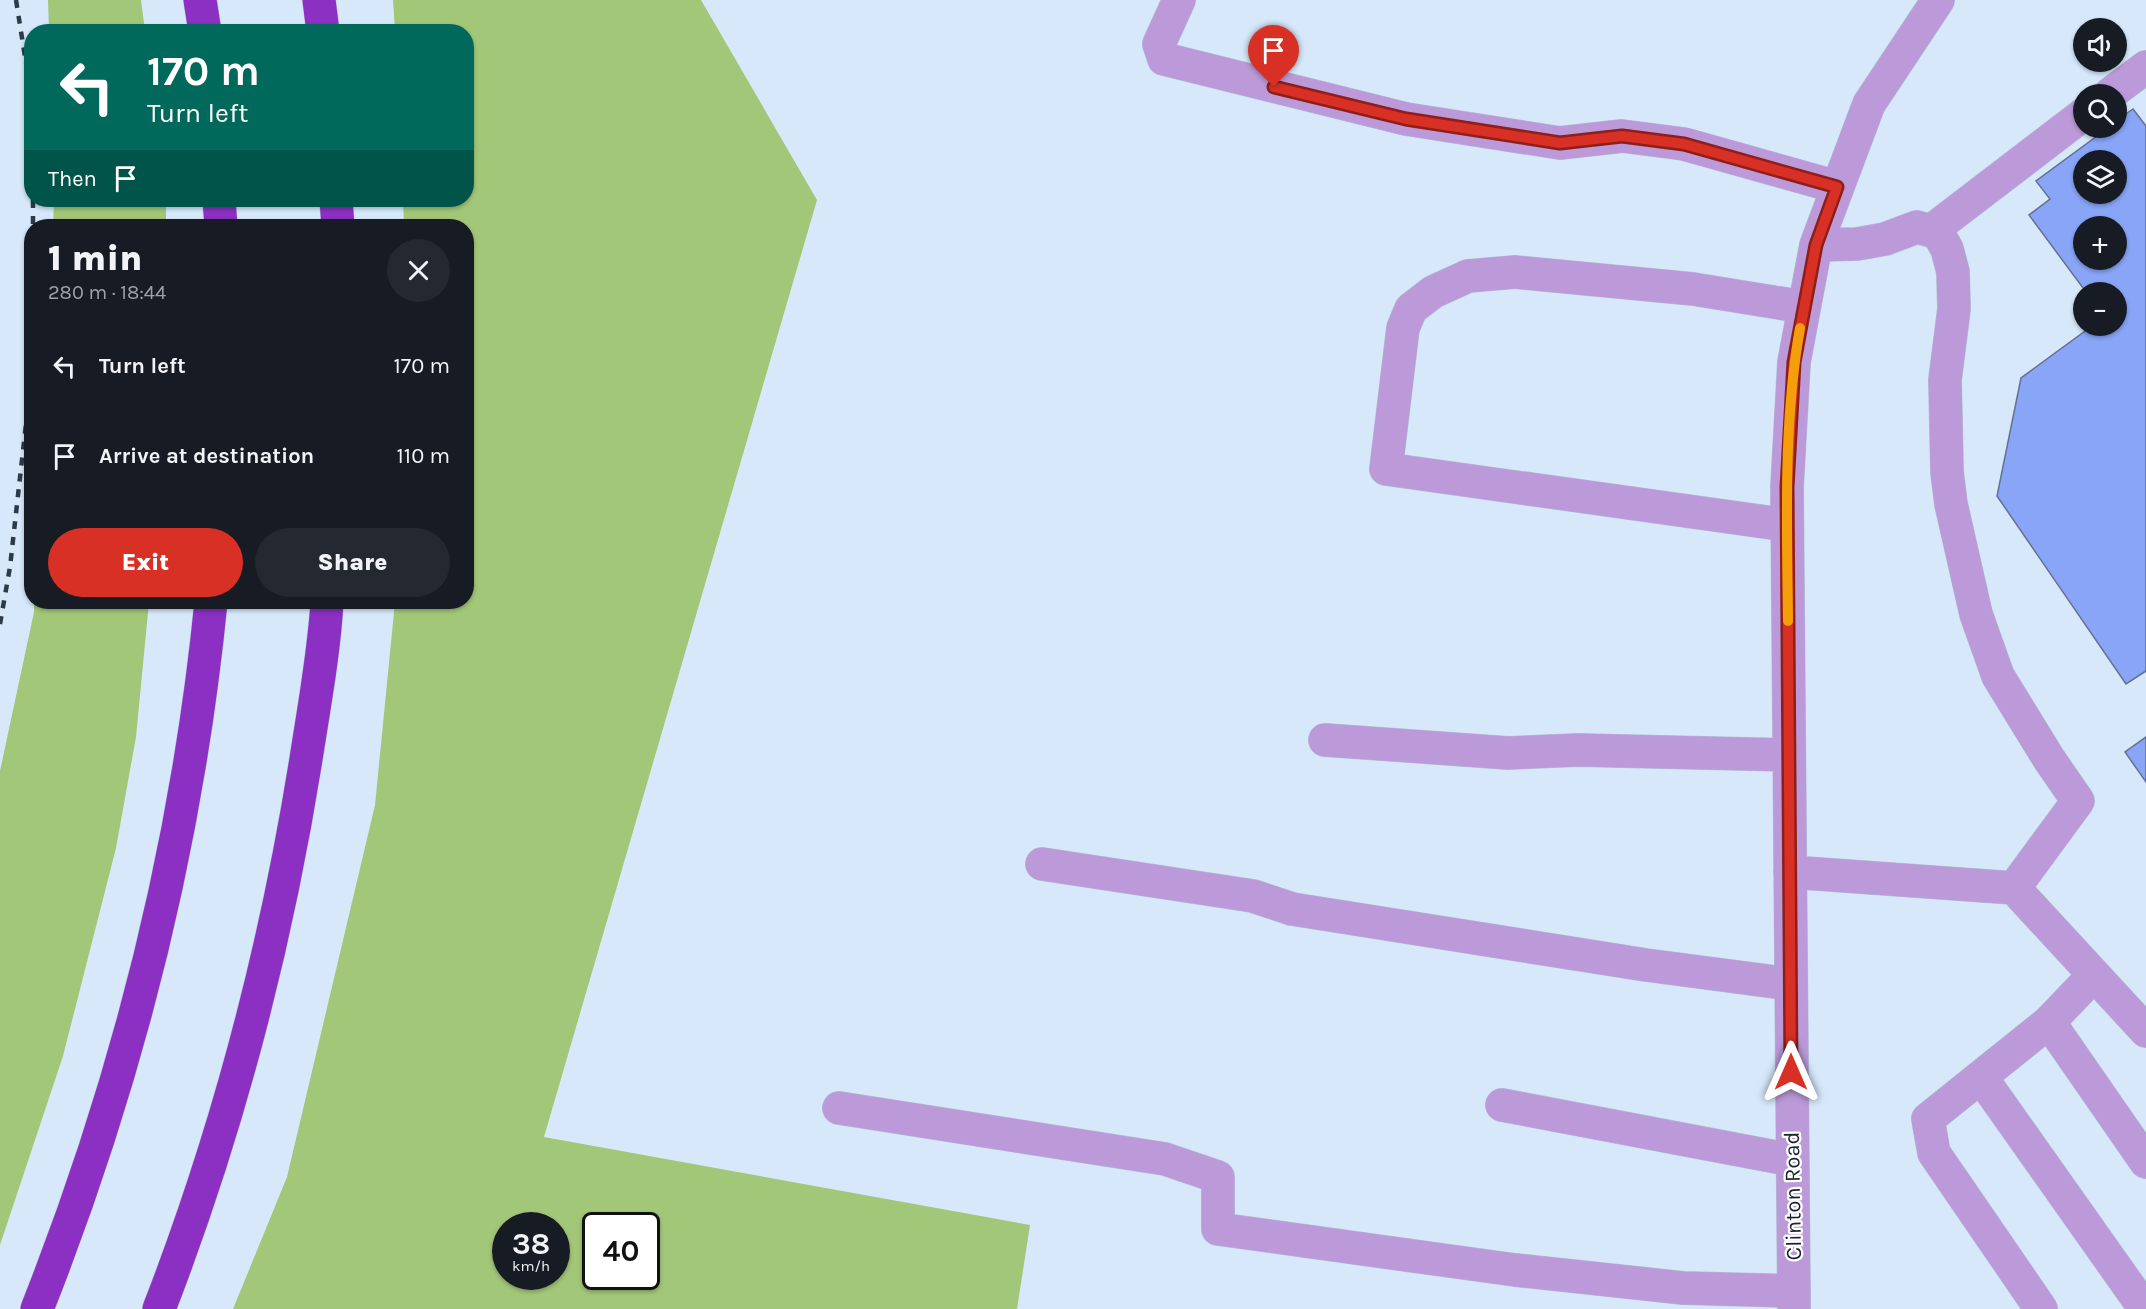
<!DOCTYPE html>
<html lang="en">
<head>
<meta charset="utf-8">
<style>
  body { margin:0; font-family:Karla,sans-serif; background:#242831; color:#f1f3f6; height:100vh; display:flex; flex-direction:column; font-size:22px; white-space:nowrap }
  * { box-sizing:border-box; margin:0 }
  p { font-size:20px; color:#9ea1a6 }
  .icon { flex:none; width:33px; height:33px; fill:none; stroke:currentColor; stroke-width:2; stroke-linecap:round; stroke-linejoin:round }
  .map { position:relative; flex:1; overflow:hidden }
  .drawer { position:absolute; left:24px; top:219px; width:450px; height:390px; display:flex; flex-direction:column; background:#171b24; border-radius:24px; box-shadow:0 2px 4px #0004 }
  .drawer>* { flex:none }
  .hud { position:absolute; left:24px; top:24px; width:450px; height:183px; border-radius:24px; box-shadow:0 2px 4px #0004; background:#00695c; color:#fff; overflow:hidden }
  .fabs { position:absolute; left:2073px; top:18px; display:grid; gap:12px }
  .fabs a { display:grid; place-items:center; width:54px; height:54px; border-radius:50%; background:#171b24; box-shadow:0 2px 4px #0004; font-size:30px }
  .speed { position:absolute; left:492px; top:1212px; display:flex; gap:12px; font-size:30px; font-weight:700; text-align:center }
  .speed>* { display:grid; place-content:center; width:78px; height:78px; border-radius:50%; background:#171b24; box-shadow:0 2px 4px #0004; line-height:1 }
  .speed small { font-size:15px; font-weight:400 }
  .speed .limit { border:3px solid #111; border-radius:9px; background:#fff; color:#111 }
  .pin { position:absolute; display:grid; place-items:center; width:51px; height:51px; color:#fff; margin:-62px -26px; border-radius:50% 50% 50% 0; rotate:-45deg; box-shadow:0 0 6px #0007 }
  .pin .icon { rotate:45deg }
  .me { position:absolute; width:66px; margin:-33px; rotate:0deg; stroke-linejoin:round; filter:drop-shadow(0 0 4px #0008) }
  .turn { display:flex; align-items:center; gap:21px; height:126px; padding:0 24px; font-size:27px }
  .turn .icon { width:78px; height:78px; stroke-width:2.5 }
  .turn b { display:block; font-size:42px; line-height:51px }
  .then { display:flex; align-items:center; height:57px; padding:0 24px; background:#0003; gap:12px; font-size:22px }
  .round { display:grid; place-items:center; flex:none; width:63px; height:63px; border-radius:32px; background:#242831 }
  .overview { display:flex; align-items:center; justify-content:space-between; height:102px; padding:0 24px }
  h1 { font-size:36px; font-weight:800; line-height:45px }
  .button { display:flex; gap:12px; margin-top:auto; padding:12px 24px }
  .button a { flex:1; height:69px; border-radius:36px; background:#d93025; color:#fff; font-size:24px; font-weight:800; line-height:69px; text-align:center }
  .button a+a { background:#242831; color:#f1f3f6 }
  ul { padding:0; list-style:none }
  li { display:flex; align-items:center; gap:18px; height:90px; padding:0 24px }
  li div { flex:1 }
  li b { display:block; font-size:22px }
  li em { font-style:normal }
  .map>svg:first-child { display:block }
</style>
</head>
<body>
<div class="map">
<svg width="2146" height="1309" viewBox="0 0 2146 1309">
  <rect width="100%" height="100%" fill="#d6e8fa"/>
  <path fill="#a3c779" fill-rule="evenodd" d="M 48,0 L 141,0 L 145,31 L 49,31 Z
    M 393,0 L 701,0 L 817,200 L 544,1137 L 1030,1225 L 1017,1309 L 233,1309 L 287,1177 L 375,805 L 395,602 L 466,602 L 466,226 L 404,226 L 403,200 L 466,200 L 466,32 L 395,31 ZM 506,1226 L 556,1226 L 556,1276 L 506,1276 ZM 596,1226 L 646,1226 L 646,1276 L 596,1276 Z
    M 54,200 L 166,200 L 166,226 L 53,226 Z
    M 34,602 L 149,602 L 136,737 L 116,848 L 63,1056 L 0,1245 L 0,771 L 34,612 Z"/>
  <path fill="#88a5f8" stroke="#657191" stroke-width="1.5" fill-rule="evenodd" d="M 2133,109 L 2146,126 L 2146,671 L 2126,684 L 1997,496 L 2021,378 L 2092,326 L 2116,326 L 2116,292 L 2086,292 L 2029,215 L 2050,199 L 2036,181 L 2108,128 L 2116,128 L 2116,121 ZM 2084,160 L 2116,160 L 2116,194 L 2084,194 ZM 2084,226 L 2116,226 L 2116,260 L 2084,260 Z
    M 2146,737 L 2146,782 L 2125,752 Z"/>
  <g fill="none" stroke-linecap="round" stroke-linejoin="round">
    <g stroke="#b4c4d5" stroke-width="34">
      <path id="minor" d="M 1179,0 L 1159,44 L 1164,59 L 1406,119 L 1560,143 L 1622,136 L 1684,144 L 1837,187
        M 2110,94 L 2146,67
        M 1931,231 L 2084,114
        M 1816,245 L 1857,244 L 1885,239 L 1917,227 L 1938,233 L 1947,249 L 1953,272 L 1954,309 L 1945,380 L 1947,472 L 1951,504 L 1976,614 L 1998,676 L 2049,759 L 2078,801 L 2014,888
        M 1787,525 L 1386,469 L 1403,328 L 1411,309 L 1433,292 L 1468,276 L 1515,272 L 1693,289 L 1804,307
        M 1325,740 L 1508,753 L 1578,750 L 1789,755
        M 1042,864 L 1253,896 L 1292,909 L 1646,965 L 1791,984
        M 1790,872 L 2014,888 L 2146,1031
        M 2049,1022 L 2146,1162
        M 1981,1077 L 2145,1309
        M 1502,1105 L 1792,1160
        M 839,1108 L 1165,1159 L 1218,1177 L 1218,1229 L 1515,1270 L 1683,1288 L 1794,1291
        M 1794,1309 L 1787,487 L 1794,362 L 1816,245 L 1869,104 L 1938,0
        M 2041,1309 L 1934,1153 L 1928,1119 L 2049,1022 L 2094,975"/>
    </g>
    <g stroke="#b4c4d5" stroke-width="34">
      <path id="highway" d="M 200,0 L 205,32
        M 319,0 L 323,32
        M 219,200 L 221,226
        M 336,200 L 338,226
        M 37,1309 C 127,1082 187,844 211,602
        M 159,1309 C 228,1131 276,947 306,759 C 314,707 324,654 327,602"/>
    </g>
    <use href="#minor" stroke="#bc9ada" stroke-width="33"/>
    <use href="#highway" stroke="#8b30c3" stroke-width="33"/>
    <path stroke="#2e3a46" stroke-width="4.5" stroke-dasharray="8 8" stroke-linecap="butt" d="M 16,0 L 29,82 L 32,159
      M 33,200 L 33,226
      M 0,624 L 10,567 L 32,370"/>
  </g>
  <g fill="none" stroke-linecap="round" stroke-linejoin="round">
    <g stroke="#8d1f18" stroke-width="15">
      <path id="route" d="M 1274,87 L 1406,119 L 1560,143 L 1622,136 L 1684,144 L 1837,187 L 1816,245 L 1794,362 L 1787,487 L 1791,1072"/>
    </g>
    <use href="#route" stroke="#d93025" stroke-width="10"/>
    <path stroke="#f59e0b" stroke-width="10" d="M 1788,621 C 1787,524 1783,424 1800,328"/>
  </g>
  <g text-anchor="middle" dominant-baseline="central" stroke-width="4.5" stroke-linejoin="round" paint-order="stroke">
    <g font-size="22" fill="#17222d" stroke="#fff">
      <text transform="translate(1793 1196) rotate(-91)">Clinton Road</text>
    </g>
  </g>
</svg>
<div class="fabs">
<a><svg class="icon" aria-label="sound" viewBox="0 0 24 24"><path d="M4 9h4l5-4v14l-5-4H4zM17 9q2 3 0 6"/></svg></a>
<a><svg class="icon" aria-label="search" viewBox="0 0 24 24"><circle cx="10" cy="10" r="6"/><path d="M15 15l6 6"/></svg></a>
<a><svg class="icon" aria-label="layers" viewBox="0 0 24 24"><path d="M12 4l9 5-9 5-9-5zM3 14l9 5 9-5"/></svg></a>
<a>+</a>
<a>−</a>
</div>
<div class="speed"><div>38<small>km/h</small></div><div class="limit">40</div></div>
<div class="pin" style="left:1274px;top:87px;background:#d93025"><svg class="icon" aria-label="arrive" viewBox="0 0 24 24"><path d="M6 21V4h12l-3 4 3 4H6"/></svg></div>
<svg class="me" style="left:1791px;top:1072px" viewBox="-20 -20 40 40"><path d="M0-17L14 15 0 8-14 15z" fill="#d93025" stroke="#fff" stroke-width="4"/></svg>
<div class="hud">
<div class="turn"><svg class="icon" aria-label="left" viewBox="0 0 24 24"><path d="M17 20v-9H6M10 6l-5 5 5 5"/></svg><div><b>170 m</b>Turn left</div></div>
<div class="then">Then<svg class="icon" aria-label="arrive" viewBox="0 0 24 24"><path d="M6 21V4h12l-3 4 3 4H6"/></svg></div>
</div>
<section class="drawer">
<div class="overview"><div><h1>1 min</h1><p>280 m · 18:44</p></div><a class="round"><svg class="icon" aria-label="close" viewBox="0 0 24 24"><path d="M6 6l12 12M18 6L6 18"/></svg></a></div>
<ul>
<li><svg class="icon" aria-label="left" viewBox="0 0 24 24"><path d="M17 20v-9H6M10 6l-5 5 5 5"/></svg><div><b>Turn left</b></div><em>170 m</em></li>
<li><svg class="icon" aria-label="arrive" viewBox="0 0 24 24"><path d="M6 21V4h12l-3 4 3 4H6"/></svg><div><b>Arrive at destination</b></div><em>110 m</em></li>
</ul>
<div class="button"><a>Exit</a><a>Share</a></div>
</section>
</div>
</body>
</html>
